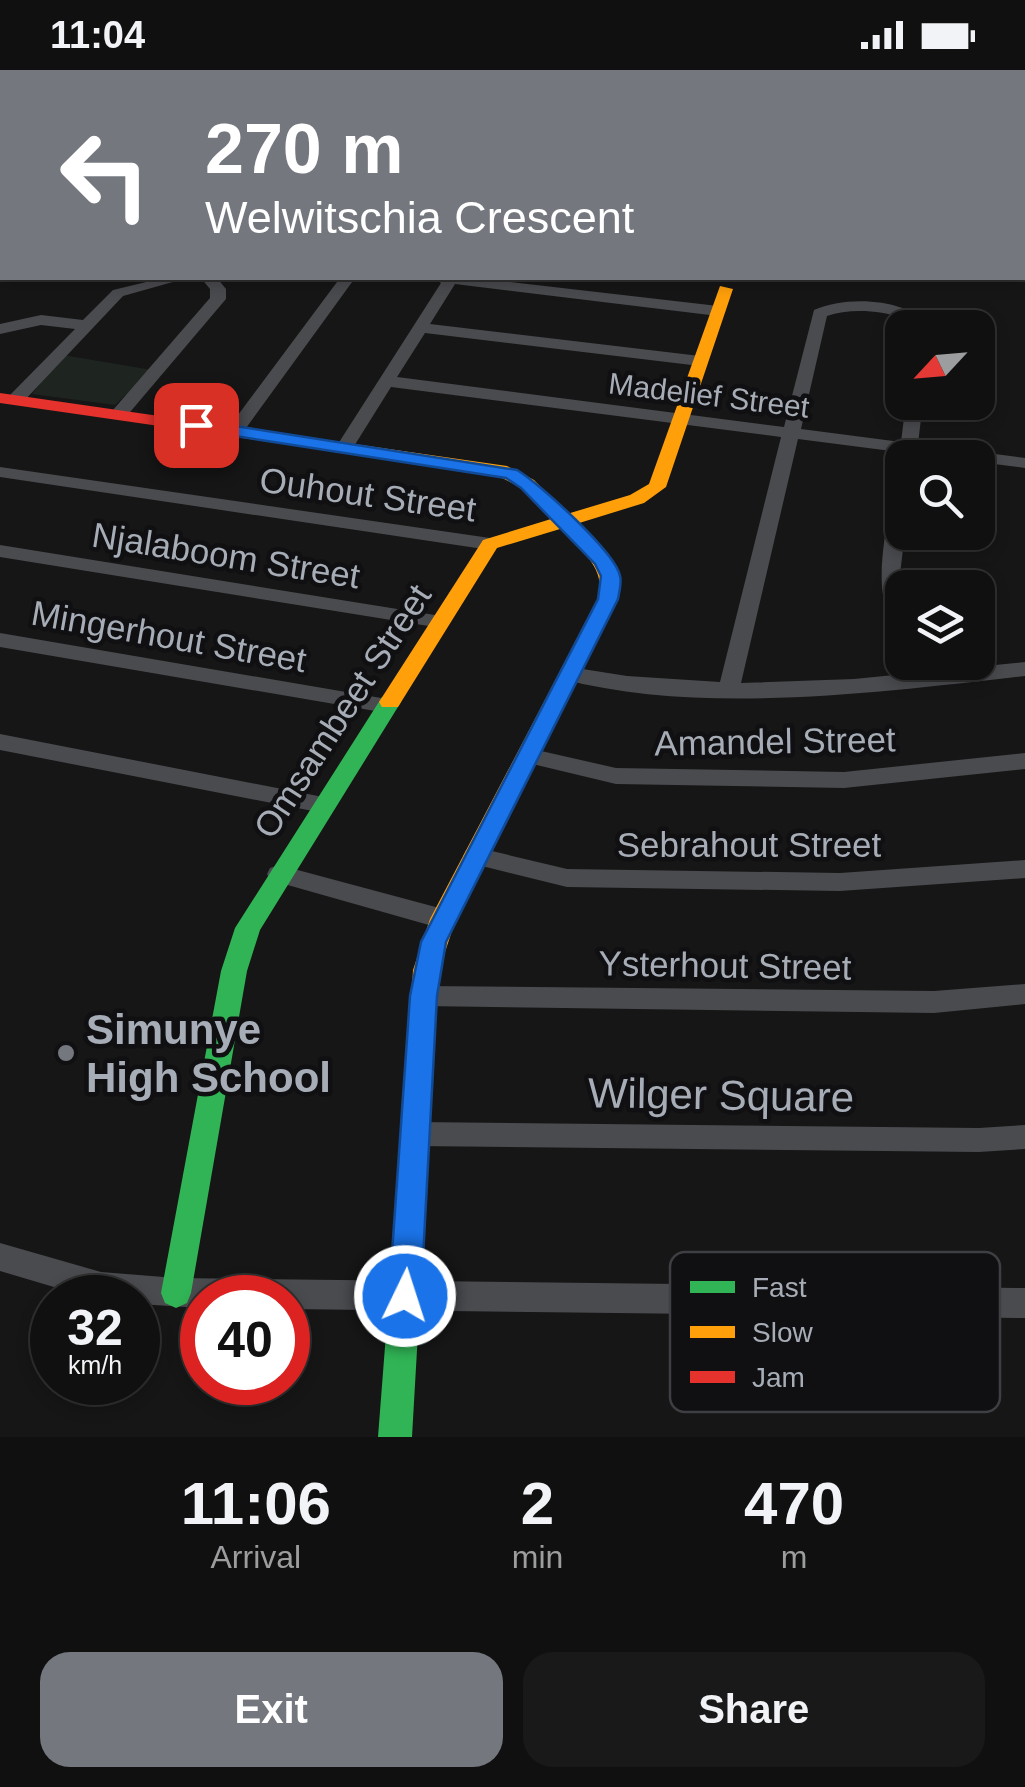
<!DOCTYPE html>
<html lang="en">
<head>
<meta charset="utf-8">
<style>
  body { margin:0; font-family:Helvetica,sans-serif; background:#191919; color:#f1f3f6; height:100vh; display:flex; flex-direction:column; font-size:38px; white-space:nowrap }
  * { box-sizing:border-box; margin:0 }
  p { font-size:32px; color:#9c9d9f }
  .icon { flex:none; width:55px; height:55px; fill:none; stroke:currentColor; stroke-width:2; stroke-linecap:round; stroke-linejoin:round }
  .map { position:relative; height:1367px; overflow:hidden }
  .details { display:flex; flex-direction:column; background:#101010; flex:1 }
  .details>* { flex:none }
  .banner { position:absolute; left:0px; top:0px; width:1025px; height:210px; box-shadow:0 5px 15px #0003,0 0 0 2px #303030; background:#74787e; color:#fff; overflow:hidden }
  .needle { width:65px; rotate:244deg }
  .buttons { position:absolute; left:885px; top:240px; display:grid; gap:20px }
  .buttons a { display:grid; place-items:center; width:110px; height:110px; border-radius:20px; background:#101010; box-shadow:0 5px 15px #0003,0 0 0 2px #303030; font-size:50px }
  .speed { position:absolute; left:30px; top:1205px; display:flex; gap:20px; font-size:50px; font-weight:700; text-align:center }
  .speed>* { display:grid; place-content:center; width:130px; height:130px; border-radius:50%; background:#101010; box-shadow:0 5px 15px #0003,0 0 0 2px #303030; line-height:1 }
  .speed small { font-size:25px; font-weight:400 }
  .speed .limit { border:15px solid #d22; background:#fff; color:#111 }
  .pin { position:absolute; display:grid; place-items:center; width:85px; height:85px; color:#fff; margin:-42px; border-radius:20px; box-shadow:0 5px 15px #0006 }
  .me { position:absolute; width:110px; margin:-55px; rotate:4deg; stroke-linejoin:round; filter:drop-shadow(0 0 8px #0008) }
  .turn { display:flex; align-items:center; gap:35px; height:210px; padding:0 40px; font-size:45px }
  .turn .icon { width:130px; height:130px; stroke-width:2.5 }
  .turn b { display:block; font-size:70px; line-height:85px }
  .eta { display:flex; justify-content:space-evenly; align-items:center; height:170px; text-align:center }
  .eta b { font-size:60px; font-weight:700; line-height:70px }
  .button { display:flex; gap:20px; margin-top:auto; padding:20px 40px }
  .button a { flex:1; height:115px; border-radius:30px; background:#74787e; color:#fff; font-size:40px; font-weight:700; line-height:115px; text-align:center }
  .button a+a { background:#191919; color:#f1f3f6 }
  .status { display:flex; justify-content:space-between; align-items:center; height:70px; padding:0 50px; background:#101010; direction:ltr }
  .status svg { height:28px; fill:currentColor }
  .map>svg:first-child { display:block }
</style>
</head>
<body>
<div class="status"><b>11:04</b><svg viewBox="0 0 49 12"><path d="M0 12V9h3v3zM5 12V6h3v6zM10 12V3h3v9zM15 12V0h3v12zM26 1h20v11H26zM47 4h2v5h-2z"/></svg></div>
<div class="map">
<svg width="1025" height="1367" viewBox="0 0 1025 1367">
  <rect width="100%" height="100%" fill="#161616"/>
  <path fill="#1e241f" d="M 290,0 L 1025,0 L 1025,140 L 1022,2 Z
    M 63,285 L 152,300 L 115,335 L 32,324 Z"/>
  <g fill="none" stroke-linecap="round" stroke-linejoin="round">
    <path fill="#4a4b4f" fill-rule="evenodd" d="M 625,0 L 665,0 L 666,2 L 627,2 Z
      M 791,0 L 803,0 L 804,2 L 792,2 Z
      M 978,0 L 990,0 L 990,2 L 978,2 Z
      M 1022,22 L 1025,22 L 1025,30 L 1022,30 Z
      M 1022,58 L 1025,58 L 1025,66 L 1022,66 Z
      M 163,208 L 187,208 L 123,226 L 22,333 L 10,333 L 10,325 L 75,259 L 41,255 L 0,264 L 0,254 L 41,245 L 83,250 L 113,220 Z
      M 201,208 L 217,208 L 226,219 L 226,229 L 125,348 L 113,348 L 113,340 L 210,228 L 210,219 Z
      M 340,208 L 355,208 L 241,365 L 229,365 L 229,357 Z
      M 433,208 L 475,208 L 718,236 L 726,241 L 718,246 L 455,214 L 430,254 L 700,286 L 708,291 L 700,296 L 425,263 L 397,307 L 784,357 L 814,240 C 848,225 908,228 933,258 C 918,258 915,254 902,248 C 880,240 849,238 827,246 L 801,359 L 901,372 L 906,332 L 923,332 L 918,374 L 1025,388 L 1025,398 L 978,392 L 978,388 L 916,384 L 916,388 L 902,388 L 902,392 L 899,382 L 798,369 L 741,613 L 854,609 L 1025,592 L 1025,606 C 882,622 703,646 562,609 L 559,604 L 570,597 L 627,606 L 720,612 L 781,367 L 391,317 L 351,381 L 339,381 L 336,377 L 441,213 Z
      M 0,397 L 490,468 L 500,474 L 490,480 L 0,407 Z
      M 902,413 L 902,462 L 905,462 L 899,513 L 902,522 L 902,553 C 865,542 889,447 893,418 Z
      M 0,475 L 441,546 L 451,552 L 441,558 L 0,487 Z
      M 0,563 L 387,629 L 398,636 L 387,643 L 0,577 Z
      M 0,664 L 323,727 L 335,735 L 323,743 L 0,680 Z
      M 528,678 L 616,698 L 844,702 L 1025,683 L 1025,699 L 844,718 L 616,714 L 520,691 L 517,686 L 520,681 Z
      M 475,777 L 567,799 L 840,803 L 1025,790 L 1025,808 L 840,821 L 567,817 L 466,792 L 463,786 L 466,780 Z
      M 279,795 L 443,839 L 452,842 L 456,849 L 452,856 L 443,859 L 270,810 L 267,804 L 270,798 Z
      M 1025,914 L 1025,934 L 934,943 L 423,936 L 414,933 L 410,926 L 414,919 L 423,916 L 934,921 Z
      M 415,1052 L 979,1058 L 1025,1055 L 1025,1079 L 979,1082 L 415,1076 L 405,1073 L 401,1064 L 405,1055 Z
      M 0,1173 L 101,1202 L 176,1208 L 1025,1218 L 1025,1248 L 288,1239 L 288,1228 L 202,1228 L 202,1238 L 138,1234 L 138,1228 L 91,1228 L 0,1201 Z"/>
    <path fill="#30b455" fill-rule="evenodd" d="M 0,57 L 2,58 L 2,66 L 0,65 Z
      M 390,625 L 401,632 L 260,860 L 247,901 L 191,1223 L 187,1233 L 176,1238 L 165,1233 L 161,1223 L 221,901 L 235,858 L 382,627 Z
      M 422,956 L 432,959 L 435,967 L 412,1367 L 378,1367 L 409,967 L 412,959 Z"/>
    <path fill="#ff9f0a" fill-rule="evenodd" d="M 720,216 L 733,219 L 666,417 L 644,433 L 576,454 C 598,476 627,495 618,529 L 456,849 L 439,900 L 435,967 L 432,975 L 422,978 L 412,975 L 409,967 L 413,900 L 430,849 L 598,529 C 607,497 580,480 560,459 L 497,478 L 398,637 L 382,637 L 379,632 L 483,470 L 551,449 L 522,418 L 496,405 L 361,385 L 352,380 L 361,375 L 507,396 L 534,410 L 567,444 L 630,425 L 649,414 Z"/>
    <path fill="#e5322d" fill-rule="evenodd" d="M 1022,167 L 1025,167 L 1025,176 L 1022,176 Z
      M 0,323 L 361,375 L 370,380 L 361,385 L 0,333 Z"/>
  </g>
  <path fill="#1a73e8" stroke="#114b97" stroke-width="2.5" d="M 196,350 L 517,400 C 539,413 616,483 620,506 C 622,512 619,523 618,529 L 446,872 L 437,926 L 421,1226 L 416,1236 L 405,1241 L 394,1236 L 389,1226 L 410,926 L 421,872 L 598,529 L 601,506 L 595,494 L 521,418 L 506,408 L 190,359 L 188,355 Z"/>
  <circle fill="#74787e" stroke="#101012" stroke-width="4" cx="66" cy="983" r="10"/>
  <g text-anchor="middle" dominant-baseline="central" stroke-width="9" stroke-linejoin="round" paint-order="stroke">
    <g font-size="30" fill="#a7adb6" stroke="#101012">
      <text transform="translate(709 325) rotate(7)">Madelief Street</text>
    </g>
    <g font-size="35" fill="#a7adb6" stroke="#101012">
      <text transform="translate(368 424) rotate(8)">Ouhout Street</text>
      <text transform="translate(226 485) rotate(9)">Njalaboom Street</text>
      <text transform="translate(169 566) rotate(10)">Mingerhout Street</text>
      <text transform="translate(342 641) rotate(-57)">Omsambeet Street</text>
      <text transform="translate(775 671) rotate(-1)">Amandel Street</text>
      <text x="749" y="774">Sebrahout Street</text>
      <text transform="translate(725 895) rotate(1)">Ysterhout Street</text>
    </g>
    <g font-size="42" font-weight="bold" fill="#a7adb6" stroke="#101012" text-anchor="start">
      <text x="86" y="959">Simunye<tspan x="86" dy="48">High School</tspan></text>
    </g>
    <g font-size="42" fill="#a7adb6" stroke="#101012">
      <text transform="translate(721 1025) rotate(1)">Wilger Square</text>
    </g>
  </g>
  <rect x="670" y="1182" width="330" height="160" rx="15" fill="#101012" stroke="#3d3f43" stroke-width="2.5"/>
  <rect x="690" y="1211" width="45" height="12" fill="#30b455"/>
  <rect x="690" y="1256" width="45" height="12" fill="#ff9f0a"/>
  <rect x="690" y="1301" width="45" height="12" fill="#e5322d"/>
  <g font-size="28" fill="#a7adb6">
    <text x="752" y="1227">Fast</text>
    <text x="752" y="1272">Slow</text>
    <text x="752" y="1317">Jam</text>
  </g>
</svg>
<div class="buttons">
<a><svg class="needle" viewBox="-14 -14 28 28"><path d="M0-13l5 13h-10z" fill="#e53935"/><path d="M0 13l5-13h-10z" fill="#9c9d9f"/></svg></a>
<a><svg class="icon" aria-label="search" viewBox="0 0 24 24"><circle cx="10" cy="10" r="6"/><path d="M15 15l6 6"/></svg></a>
<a><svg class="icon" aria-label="layers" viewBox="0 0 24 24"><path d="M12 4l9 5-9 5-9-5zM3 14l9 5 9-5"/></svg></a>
</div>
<div class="speed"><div>32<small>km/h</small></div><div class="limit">40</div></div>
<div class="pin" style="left:196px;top:355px;background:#d93025"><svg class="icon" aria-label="arrive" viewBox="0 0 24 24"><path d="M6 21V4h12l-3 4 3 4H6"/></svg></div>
<svg class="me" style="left:405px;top:1226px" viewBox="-20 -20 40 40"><circle r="17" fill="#1a73e8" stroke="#fff" stroke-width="3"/><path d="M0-11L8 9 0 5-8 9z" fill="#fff"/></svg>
<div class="banner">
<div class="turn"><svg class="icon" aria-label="left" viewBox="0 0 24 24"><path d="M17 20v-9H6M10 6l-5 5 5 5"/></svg><div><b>270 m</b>Welwitschia Crescent</div></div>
</div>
</div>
<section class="details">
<div class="eta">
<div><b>11:06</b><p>Arrival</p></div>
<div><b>2</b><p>min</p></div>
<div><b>470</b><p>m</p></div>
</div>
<div class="button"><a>Exit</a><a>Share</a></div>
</section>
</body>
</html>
